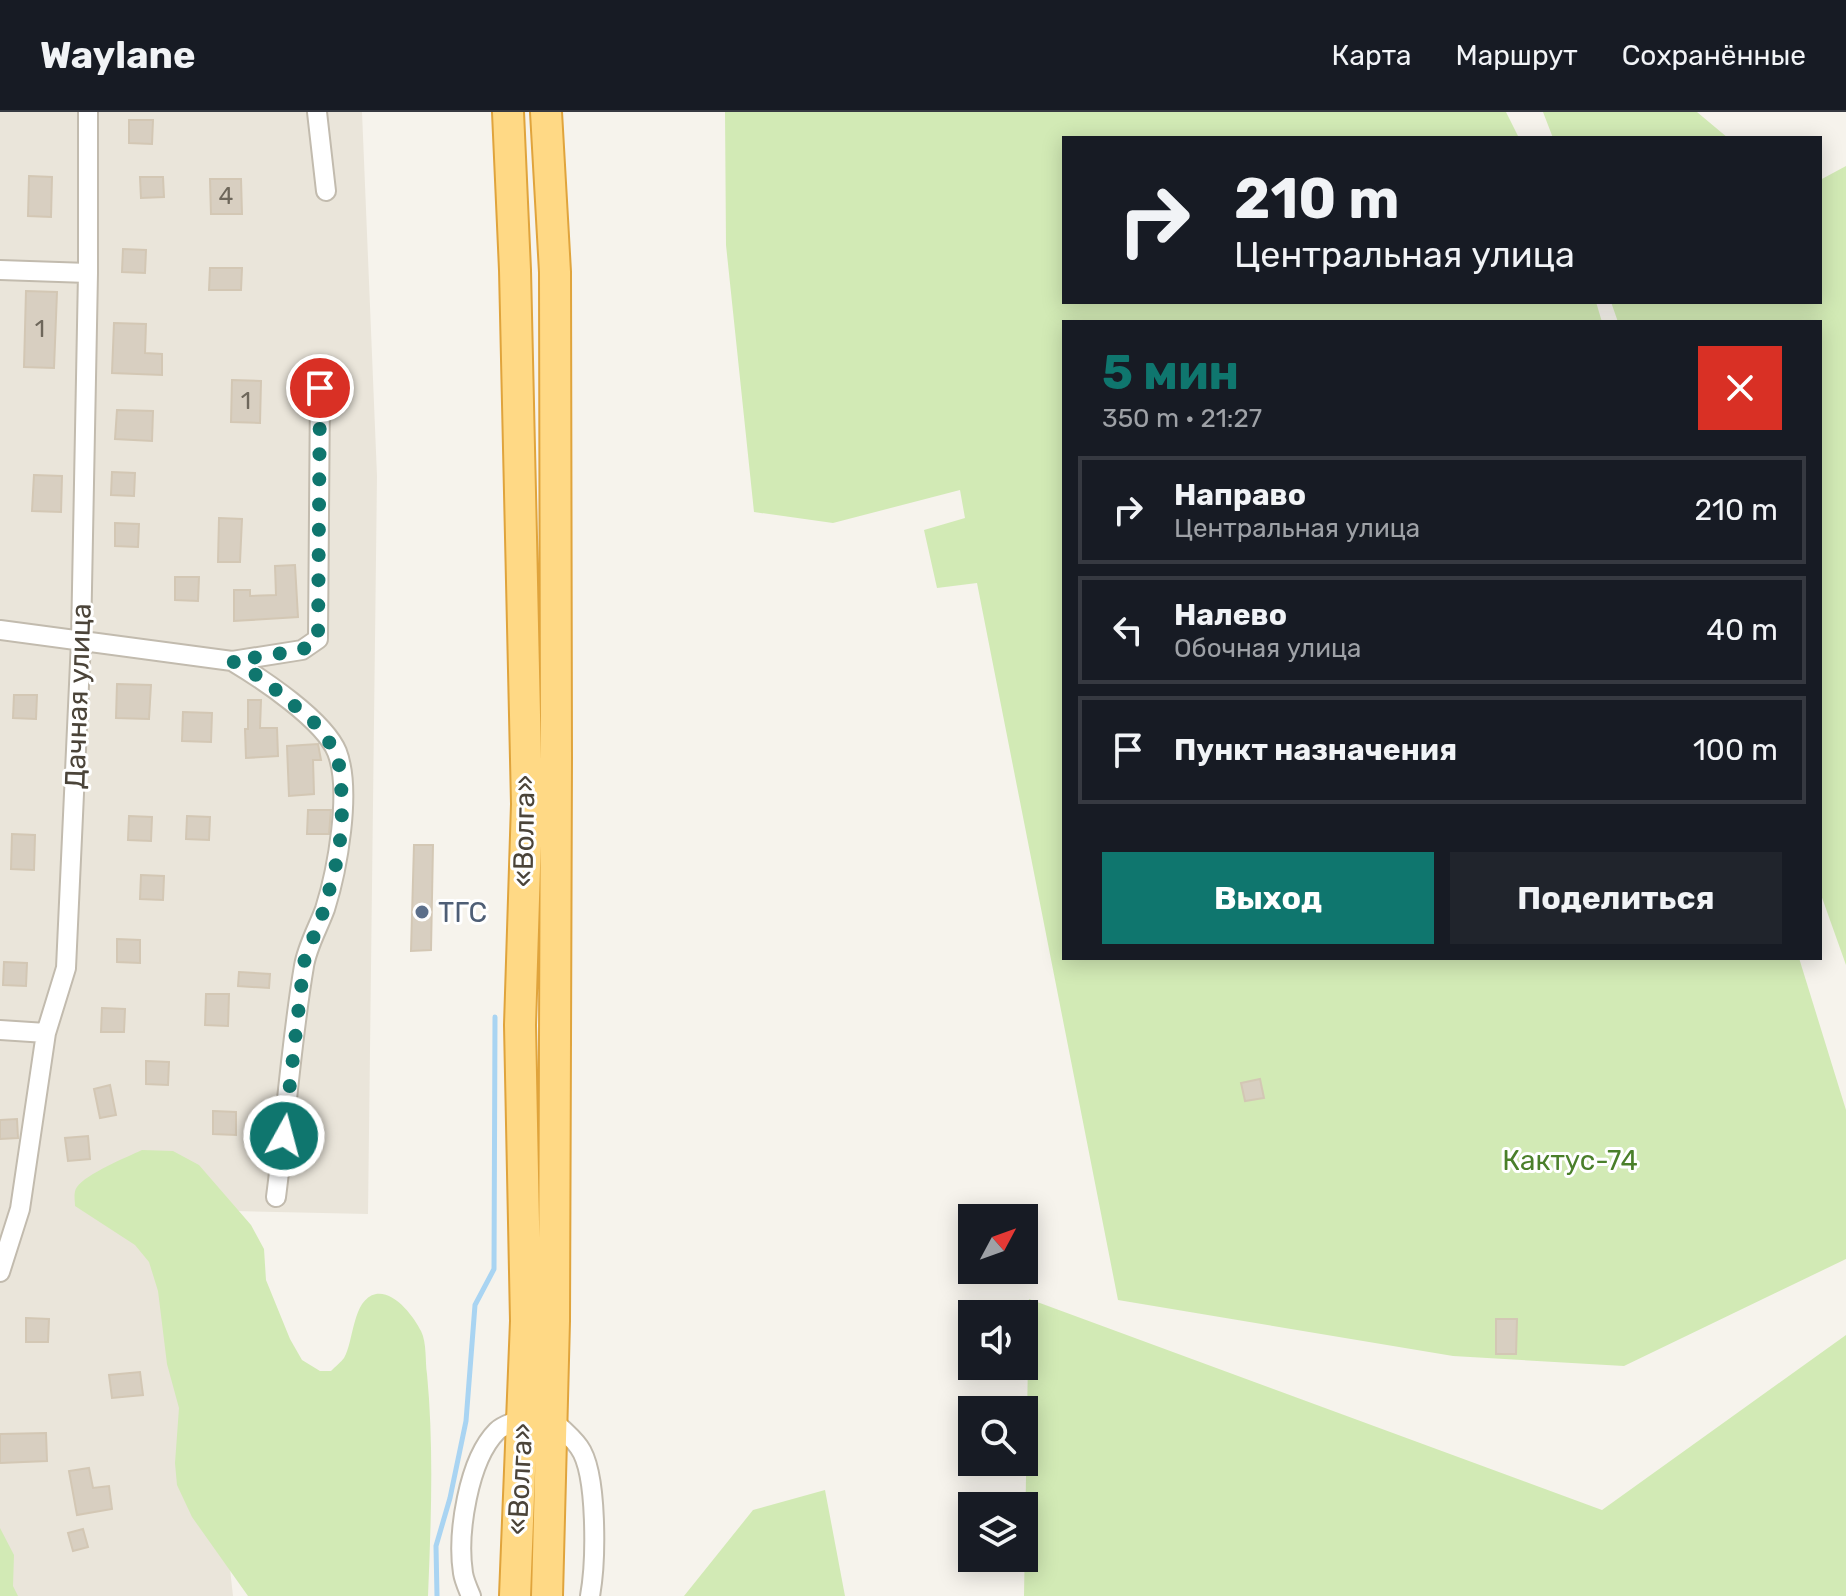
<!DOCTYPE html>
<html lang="ru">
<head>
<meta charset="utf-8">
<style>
  body { margin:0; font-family:Rubik,sans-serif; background:#20242c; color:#f1f3f6; height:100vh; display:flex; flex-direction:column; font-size:30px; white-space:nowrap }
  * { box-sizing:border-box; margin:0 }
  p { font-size:26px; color:#9ea1a6 }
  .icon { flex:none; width:44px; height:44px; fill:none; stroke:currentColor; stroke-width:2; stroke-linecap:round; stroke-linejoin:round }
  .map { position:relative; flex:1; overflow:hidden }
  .details { position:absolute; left:1062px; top:208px; width:760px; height:640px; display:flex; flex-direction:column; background:#171b24; border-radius:0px; box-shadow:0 4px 20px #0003 }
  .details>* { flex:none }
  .banner { position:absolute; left:1062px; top:24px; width:760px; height:168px; border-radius:0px; box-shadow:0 4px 20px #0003; background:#171b24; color:#f1f3f6; overflow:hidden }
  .needle { width:52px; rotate:49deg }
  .controls { position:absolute; left:958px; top:1092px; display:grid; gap:16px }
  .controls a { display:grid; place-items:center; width:80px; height:80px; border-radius:0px; background:#171b24; box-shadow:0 4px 20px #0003; font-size:40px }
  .pin { position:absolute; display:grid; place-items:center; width:68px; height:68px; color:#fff; margin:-34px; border:4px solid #fff; border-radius:50%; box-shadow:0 2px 8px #0007 }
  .me { position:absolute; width:88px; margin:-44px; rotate:7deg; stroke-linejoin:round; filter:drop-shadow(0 0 6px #0008) }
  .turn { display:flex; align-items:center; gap:28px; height:168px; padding:0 40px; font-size:36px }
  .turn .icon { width:104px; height:104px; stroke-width:2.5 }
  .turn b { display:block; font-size:56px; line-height:68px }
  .round { display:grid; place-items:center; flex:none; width:84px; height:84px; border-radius:0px; background:#20242c }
  .summary { display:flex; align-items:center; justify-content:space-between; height:136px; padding:0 40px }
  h1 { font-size:48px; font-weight:700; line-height:60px; color:#0f766e }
  .button { display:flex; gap:16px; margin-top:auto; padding:16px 40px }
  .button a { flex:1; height:92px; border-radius:0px; background:#0f766e; color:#fff; font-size:32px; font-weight:700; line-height:92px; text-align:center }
  .button a+a { background:#20242c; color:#f1f3f6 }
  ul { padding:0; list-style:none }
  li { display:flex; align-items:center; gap:24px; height:108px; margin:0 16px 12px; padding:0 24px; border:4px solid #363941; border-radius:0px }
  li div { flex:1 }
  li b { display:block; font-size:30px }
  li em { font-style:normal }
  header { display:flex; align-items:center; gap:48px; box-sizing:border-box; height:112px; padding:0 40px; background:#171b24; border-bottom:2px solid #363941 }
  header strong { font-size:38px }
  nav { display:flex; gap:44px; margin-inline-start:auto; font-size:28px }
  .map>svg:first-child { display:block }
</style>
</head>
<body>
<header>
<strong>Waylane</strong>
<nav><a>Карта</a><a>Маршрут</a><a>Сохранённые</a></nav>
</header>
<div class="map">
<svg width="1846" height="1484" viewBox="0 0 1846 1484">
  <rect width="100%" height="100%" fill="#f6f3ec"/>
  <path fill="#eae5da" d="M 0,0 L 362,0 L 377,364 L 368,1102 L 190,1098 L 233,1484 L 0,1484 Z"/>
  <path fill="#d2eab5" d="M 725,0 L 1506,0 L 1519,26 L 1064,26 L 1064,190 L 1596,190 L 1602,210 L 1064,210 L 1064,846 L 1799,846 L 1846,998 L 1846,1147 L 1624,1254 L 1453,1244 L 1118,1188 L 977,471 L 937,476 L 924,418 L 965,406 L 960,378 L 833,411 L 754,400 L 726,133 Z
    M 1543,0 L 1697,0 L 1728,26 L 1553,26 Z
    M 1846,54 L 1846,853 L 1820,780 L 1820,210 L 1618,210 L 1611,190 L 1820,190 L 1820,68 Z
    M 142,1038 L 173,1039 L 199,1053 L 251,1113 L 264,1137 L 266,1168 L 290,1227 L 302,1248 L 320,1259 L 331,1259 C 335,1255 341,1250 344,1246 C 354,1230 352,1187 376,1182 C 395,1179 414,1205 421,1219 C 427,1231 425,1249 427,1262 C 434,1336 431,1410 428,1484 L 248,1484 L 192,1405 L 177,1373 L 175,1351 L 179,1296 L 167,1252 L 158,1179 L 149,1150 L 135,1133 L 75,1094 C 75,1088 73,1080 77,1075 C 86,1062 127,1045 142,1038 Z
    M 1029,1187 L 1602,1398 L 1846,1223 L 1846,1484 L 1024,1484 Z
    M 825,1378 L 845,1484 L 684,1484 L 753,1398 Z
    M 0,1416 L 14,1443 L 13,1474 L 18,1484 L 0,1484 Z"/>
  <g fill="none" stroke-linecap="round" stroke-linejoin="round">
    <path stroke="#a9d4f2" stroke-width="5" d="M 437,1484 L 436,1434 L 450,1386 L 466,1309 L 475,1193 L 494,1157 L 495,905"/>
  </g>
  <path fill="#d8cfc1" stroke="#d3c7b4" stroke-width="2" d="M 129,8 L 153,8 L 152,32 L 129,31 Z
    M 29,64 L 52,65 L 51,105 L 28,104 Z
    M 140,65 L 163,65 L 164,85 L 141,86 Z
    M 210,67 L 241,67 L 242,102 L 211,102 Z
    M 123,137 L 146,138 L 145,161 L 122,160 Z
    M 210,156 L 242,156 L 241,178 L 209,178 Z
    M 26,179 L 57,180 L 54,256 L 24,255 Z
    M 114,211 L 146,212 L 145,241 L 162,242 L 162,263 L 112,261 Z
    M 232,268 L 261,269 L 260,311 L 231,310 Z
    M 117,298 L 153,299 L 152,329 L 115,327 Z
    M 112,360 L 135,361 L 134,384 L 111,383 Z
    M 34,363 L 62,364 L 61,400 L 32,399 Z
    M 219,406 L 242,407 L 240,450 L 218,450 Z
    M 115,411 L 139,412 L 138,435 L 115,434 Z
    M 295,453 L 298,505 L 234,509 L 234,478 L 250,478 L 250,484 L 276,483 L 275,454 Z
    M 175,465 L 199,465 L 198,489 L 175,488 Z
    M 117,572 L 151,573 L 149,607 L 116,606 Z
    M 14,583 L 37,583 L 36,607 L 13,606 Z
    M 248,588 L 261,588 L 260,616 L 277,616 L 278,644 L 246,646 L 245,617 L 248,617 Z
    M 183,600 L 212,601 L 211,630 L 182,629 Z
    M 318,632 L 321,648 L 313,648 L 314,682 L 289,684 L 287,634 Z
    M 308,698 L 331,698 L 329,722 L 307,722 Z
    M 129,704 L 152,705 L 151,729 L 128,728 Z
    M 187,704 L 210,705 L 209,728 L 186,727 Z
    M 12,722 L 35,723 L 34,758 L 11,757 Z
    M 414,733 L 433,733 L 431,838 L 411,839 Z
    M 141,763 L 164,764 L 163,788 L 140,787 Z
    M 117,827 L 140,828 L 140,851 L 117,850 Z
    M 4,850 L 27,851 L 26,874 L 3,873 Z
    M 239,860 L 270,862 L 269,876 L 238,874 Z
    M 206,882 L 229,882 L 228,914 L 205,913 Z
    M 102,896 L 125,897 L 124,920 L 101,920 Z
    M 146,949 L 169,950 L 168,973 L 146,972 Z
    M 1260,967 L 1264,986 L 1245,989 L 1241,971 Z
    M 110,973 L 116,1003 L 100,1006 L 94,977 Z
    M 213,999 L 236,1000 L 236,1023 L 213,1022 Z
    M 17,1007 L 18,1026 L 0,1027 L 0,1008 Z
    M 88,1024 L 90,1047 L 68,1049 L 65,1026 Z
    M 26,1206 L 49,1207 L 48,1230 L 26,1230 Z
    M 1496,1207 L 1517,1207 L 1516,1242 L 1496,1242 Z
    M 140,1260 L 143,1283 L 112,1286 L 109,1263 Z
    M 46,1321 L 47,1349 L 0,1351 L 0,1322 Z
    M 89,1356 L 93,1376 L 109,1374 L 112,1397 L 77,1403 L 69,1359 Z
    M 83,1417 L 88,1435 L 73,1439 L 68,1421 Z"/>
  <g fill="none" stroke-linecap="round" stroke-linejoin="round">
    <g stroke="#c2bbae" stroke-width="22">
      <path id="minor" d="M 317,0 L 326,79
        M 0,158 L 88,161
        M 0,518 L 232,549 L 302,538 L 318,527 L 320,276
        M 232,549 C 262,567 324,608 337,640 C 352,679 337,759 325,797 C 318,816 307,835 304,854 C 291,930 286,1008 276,1085
        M 0,918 L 46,921
        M 0,1160 L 20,1097 L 46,921 L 66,856 L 81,529 L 88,161 L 88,0
        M 552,1308 C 561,1316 572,1325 579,1335 C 598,1361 596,1451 590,1484
        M 471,1484 C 468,1477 464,1468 463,1461 C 457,1422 468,1348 497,1319 C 503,1313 515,1310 524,1306"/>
    </g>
    <g stroke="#e0a43c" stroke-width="34">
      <path id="trunk" d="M 508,0 L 515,158 L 527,692 L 520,913 L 526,1209 L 515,1484
        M 546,0 L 555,160 L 556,645 L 554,1209 L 547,1484"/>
    </g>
    <use href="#minor" stroke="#fff" stroke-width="18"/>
    <use href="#trunk" stroke="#ffd985" stroke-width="30"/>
  </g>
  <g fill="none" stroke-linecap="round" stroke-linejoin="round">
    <path stroke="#0f766e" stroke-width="14" stroke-dasharray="0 25.2" d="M 284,1024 L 304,850 L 325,795 L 337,748 L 342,715 L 341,662 L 336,640 L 317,613 L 263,567 L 232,549 L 302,538 L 318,527 L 320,276"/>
  </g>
  <circle fill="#5c6f8a" stroke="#fff" stroke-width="3" cx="422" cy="800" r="8"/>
  <g text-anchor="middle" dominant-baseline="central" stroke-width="6" stroke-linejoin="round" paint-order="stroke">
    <g font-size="24" fill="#6e675b">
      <text x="226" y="84">4</text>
      <text x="40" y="217">1</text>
      <text x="246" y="289">1</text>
    </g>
    <g font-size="28" fill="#4b4439" stroke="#fff">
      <text transform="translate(78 584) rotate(-88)">Дачная улица</text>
      <text transform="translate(524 719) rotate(-89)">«Волга»</text>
      <text transform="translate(520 1367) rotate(-87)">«Волга»</text>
    </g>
    <g font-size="28" fill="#4e5e75" stroke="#fff" text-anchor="start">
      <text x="438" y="800">ТГС</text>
    </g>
    <g font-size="28" fill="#4a7f2a" stroke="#fff">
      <text x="1570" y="1048">Кактус-74</text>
    </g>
  </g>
</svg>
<div class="controls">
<a><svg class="needle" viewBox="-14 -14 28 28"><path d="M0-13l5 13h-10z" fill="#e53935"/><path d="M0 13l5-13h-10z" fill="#9ea1a6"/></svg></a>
<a><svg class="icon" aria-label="sound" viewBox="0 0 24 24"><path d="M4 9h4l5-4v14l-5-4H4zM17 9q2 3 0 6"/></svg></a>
<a><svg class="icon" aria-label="search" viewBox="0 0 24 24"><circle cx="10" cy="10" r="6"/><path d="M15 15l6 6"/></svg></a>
<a><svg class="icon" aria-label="layers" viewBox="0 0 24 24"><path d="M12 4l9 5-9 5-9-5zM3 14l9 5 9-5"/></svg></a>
</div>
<div class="pin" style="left:320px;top:276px;background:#d93025"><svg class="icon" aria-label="arrive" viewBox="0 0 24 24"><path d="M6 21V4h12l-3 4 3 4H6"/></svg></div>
<svg class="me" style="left:284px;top:1024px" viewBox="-20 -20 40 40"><circle r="17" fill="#0f766e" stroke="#fff" stroke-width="3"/><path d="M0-11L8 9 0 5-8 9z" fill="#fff"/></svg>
<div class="banner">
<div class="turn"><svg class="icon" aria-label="right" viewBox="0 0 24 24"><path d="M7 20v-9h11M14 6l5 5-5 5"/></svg><div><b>210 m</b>Центральная улица</div></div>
</div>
<section class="details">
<div class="summary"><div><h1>5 мин</h1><p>350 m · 21:27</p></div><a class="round" style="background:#d93025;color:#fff"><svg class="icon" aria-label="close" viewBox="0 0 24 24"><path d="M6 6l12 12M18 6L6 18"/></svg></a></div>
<ul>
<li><svg class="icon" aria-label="right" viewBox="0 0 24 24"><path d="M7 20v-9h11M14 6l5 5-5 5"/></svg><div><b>Направо</b><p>Центральная улица</p></div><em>210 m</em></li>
<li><svg class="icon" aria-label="left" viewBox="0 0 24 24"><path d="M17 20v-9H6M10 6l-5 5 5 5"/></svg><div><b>Налево</b><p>Обочная улица</p></div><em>40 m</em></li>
<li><svg class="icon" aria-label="arrive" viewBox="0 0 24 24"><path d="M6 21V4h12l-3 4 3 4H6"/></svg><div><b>Пункт назначения</b></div><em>100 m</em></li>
</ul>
<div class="button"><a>Выход</a><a>Поделиться</a></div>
</section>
</div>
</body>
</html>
